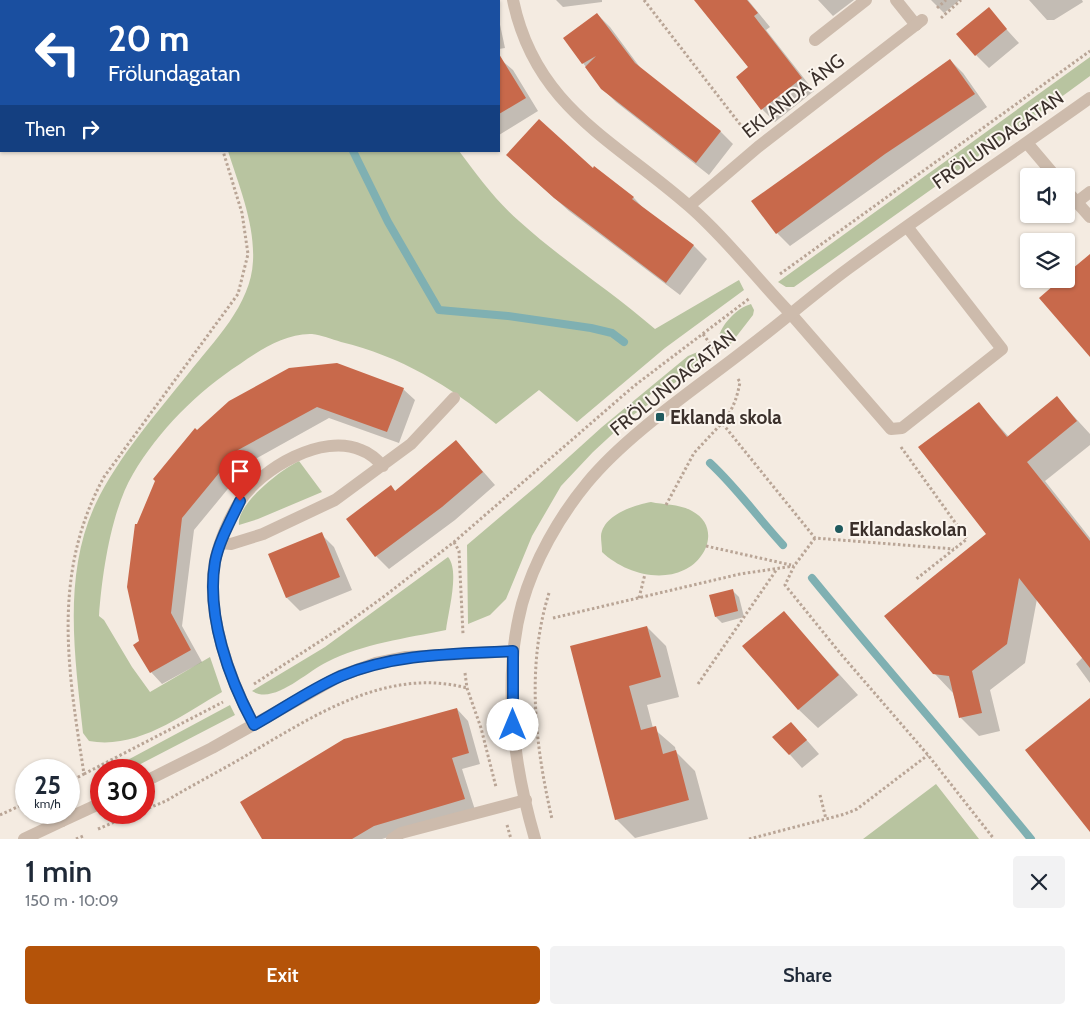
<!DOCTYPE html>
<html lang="en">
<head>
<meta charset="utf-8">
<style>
  body { margin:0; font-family:Cabin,sans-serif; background:#f2f2f3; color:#1f2937; height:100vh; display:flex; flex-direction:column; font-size:19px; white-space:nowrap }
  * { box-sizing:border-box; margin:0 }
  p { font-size:16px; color:#747a83 }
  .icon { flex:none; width:28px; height:28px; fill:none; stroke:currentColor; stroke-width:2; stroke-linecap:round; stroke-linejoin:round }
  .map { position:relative; height:839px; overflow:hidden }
  .sheet { display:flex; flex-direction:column; background:#fff; flex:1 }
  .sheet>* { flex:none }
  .banner { position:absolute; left:0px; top:0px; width:500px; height:152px; box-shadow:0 1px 4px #0004; background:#1a4fa0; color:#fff; overflow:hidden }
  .buttons { position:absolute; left:1020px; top:168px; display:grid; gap:10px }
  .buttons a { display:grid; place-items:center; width:55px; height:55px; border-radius:5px; background:#fff; box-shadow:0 1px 4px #0004; font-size:25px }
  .speed { position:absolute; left:15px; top:759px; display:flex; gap:10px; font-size:25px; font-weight:700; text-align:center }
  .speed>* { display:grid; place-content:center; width:65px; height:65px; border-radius:50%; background:#fff; box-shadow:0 1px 4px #0004; line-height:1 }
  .speed small { font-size:12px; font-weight:400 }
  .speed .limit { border:8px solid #d22; background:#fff; color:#111 }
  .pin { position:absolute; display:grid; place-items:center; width:42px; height:42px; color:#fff; margin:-51px -21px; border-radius:50% 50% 50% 0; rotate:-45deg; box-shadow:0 0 5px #0007 }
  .pin .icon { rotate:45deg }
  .me { position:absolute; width:55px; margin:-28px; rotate:0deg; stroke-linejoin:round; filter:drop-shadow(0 0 4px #0008) }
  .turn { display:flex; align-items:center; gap:18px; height:105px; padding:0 25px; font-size:22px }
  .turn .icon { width:65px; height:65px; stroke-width:2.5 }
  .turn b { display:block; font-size:35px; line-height:42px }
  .then { display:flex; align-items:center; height:48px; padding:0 25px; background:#0003; gap:10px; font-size:19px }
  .round { display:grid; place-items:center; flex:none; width:52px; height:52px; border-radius:5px; background:#f2f2f3 }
  .head { display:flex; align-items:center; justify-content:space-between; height:85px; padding:0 25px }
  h1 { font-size:30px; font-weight:600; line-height:38px }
  .primary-button { display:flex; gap:10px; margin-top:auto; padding:10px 25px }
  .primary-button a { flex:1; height:58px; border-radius:5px; background:#b45309; color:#fff; font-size:20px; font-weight:600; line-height:58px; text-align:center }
  .primary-button a+a { background:#f2f2f3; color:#1f2937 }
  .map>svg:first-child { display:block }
</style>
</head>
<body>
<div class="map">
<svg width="1090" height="839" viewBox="0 0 1090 839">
  <rect width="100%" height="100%" fill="#f4ebe1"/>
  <path fill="#b8c4a0" d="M 1090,57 L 1090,76 L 1053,103 L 794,287 L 786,287 L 778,282 Z
    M 228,151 L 459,151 C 477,175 496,201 519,221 C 562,260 611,291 655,329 L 739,280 L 744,290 L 665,348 L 577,422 L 539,390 L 496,424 C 450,386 400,356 341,342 C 332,339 321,335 312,334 C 286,333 260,350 240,364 C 197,392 159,430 133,474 C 111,511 102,574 99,616 L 104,620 L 132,667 L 150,692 L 210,657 L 222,692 C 182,715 137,750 89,741 L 83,733 C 75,657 62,575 96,503 C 119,456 156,414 188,374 C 214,341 251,305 253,261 C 255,224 239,186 228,151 Z
    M 751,304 L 754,310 L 753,315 L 729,346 L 725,346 L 719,336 C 723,323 737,308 751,304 Z
    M 700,351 L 707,356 L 705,362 L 663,391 L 659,387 L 645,399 L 649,404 L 633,415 L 593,452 L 561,486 L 532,536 L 506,599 L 490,615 L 468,624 L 467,545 L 539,484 L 602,427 L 688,356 Z
    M 299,461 L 322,492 L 258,519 L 239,525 C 236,504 282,469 299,461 Z
    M 651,502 C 664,505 680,504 692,511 C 720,526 708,559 684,570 C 657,583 622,571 602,552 C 602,547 601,541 601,536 C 603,515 634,505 651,502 Z
    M 448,557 C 460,571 448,612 446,630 C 407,638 362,644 327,662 C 306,672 274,705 252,691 L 325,647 Z
    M 230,705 L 235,715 L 129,770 L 109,770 Z
    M 936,784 L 979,839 L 863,839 Z"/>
  <path fill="#0003" d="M 435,0 L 494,0 L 494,1 L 435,1 Z
    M 556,0 L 602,0 L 602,2 L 563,7 Z
    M 700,0 L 748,0 L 770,27 L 766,30 L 814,91 L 775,122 L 762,109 L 750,68 Z
    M 818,0 L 854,0 L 833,16 Z
    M 931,0 L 960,0 L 944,13 Z
    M 1029,0 L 1082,0 L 1083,2 L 1054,20 L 1047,20 Z
    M 988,9 L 1019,43 L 989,68 L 976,55 Z
    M 597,14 L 610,27 L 642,70 L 720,131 L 733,144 L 709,175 L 616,102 L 602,88 L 583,63 Z
    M 499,20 L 505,48 L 499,49 Z
    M 499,58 L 513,70 L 538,111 L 499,135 Z
    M 950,60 L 963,73 L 987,107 L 790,246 L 777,233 L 753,201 Z
    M 521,168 L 594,168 L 634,198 L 646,211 L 694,246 L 707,259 L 680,295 L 569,211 Z
    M 403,389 L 415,400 L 399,443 L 329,418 L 250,462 L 194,530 L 182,626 L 202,662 L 162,684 L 151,672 L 138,526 L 197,431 Z
    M 1057,398 L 1090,434 L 1090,445 L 1045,481 L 1090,538 L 1090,683 L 1076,664 L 1083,657 L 1037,599 L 1025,663 L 990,690 L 1000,731 L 979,736 L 961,718 L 953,693 L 934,673 L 988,534 L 979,404 L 1009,437 Z
    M 456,441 L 495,485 L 455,520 L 389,569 L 376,556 L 348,519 L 391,486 L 396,492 Z
    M 321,534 L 334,547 L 352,590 L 300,611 L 287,598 L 270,555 Z
    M 733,591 L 739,597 L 744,617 L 722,623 L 716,617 Z
    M 784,613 L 858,695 L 818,728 L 798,709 Z
    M 647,627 L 666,646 L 679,697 L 647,705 L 653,728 L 675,747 L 676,752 L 695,771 L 708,819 L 635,838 L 616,819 L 571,647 Z
    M 457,709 L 468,721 L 480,764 L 462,769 L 475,810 L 382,839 L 264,839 Z
    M 774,737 L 804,737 L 819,754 L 802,768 Z"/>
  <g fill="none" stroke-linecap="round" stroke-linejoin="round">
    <path stroke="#7fb0b2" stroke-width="8" d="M 251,1 L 252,0
      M 353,151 L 388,222 L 439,310 L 508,316 L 591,328 L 612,333 L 624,342
      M 710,463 C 737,488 758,518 783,545
      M 812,578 C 884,666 959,751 1031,839"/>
  </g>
  <path fill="#c8694b" d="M 694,0 L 747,0 L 758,13 L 754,16 L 802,78 L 761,110 L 736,77 L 748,67 Z
    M 989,7 L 1007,29 L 975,56 L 956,34 Z
    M 597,13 L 635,63 L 721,131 L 696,163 L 601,89 L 585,67 L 596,56 L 582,64 L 563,38 Z
    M 499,54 L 526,98 L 499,114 Z
    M 950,59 L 975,94 L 885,154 L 776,234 L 751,201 Z
    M 539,119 L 593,168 L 594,166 L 634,197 L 632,199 L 694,245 L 666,283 L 554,198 L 506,155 Z
    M 1090,254 L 1090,357 L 1039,298 L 1061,279 L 1066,279 L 1066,274 Z
    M 337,363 L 404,388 L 387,432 L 317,407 L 238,450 L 182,518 L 171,613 L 191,650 L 150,673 L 133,645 L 139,641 L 127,587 L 135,524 L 137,524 L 155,481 L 153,479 L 195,428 L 197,430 L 229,401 L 289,368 Z
    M 1057,396 L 1077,421 L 1027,462 L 1090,541 L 1090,668 L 1019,578 L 1007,644 L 972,671 L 982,713 L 959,718 L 949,676 L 933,674 L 884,616 L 986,534 L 918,447 L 979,402 L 1007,437 Z
    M 456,440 L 483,472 L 442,507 L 375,557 L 346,519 L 391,485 L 395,491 Z
    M 322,532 L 340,577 L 286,598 L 268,554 Z
    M 733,589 L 738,611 L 715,617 L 709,595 Z
    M 784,611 L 839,675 L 798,710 L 742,646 Z
    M 647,626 L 661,677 L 629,686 L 641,730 L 656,726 L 663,754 L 676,750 L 689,800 L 615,820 L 570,646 Z
    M 1090,698 L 1090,832 L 1025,750 Z
    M 457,708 L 469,753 L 452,758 L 465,799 L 374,826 L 352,839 L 262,839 L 240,802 L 344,739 Z
    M 791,722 L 807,740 L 789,755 L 772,737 Z"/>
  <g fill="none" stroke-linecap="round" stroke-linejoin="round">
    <path stroke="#b9a596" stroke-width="3" stroke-dasharray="2.5 2.5" stroke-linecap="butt" d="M 644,0 L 746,132
      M 194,1 L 194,0
      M 937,8 L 946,0
      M 941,18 L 961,0
      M 780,274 L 1090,51
      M 703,334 L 714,349
      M 738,379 L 740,382 C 737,398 733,410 722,423 L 815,538 L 954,549
      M 901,447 L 967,539 L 915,580
      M 666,505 L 694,453 L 722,423
      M 815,538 L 794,566 L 785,585 L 840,653 L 928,755 L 994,839
      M 454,542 L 459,551 L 463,634
      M 706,546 L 791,565
      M 549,593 C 526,667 535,745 552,819
      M 639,598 L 645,574
      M 553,618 L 740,574 L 794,566
      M 465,673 L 467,688 L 481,728 L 496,787
      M 254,684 L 342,627 L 386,595 L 454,542 L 634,386 L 750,298
      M 698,684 L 777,569
      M 84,774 L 223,702
      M 69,782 L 84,774 C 68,670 51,574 104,477 L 238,294 L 248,254 L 242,213 L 223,151
      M 820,795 L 826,819
      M 144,810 L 166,801 C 194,784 224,769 252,752 C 317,714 388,667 467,688
      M 0,815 L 26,803
      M 507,825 L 511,839
      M 98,829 L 137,812
      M 76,839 L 83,836
      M 749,839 L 845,814 L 857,809 L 928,755"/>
    <path stroke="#cdbbac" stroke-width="12" d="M 896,0 L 916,25
      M 815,40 L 866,0
      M 791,314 L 891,429 L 902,428 L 1002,349 L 908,228
      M 24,839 L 62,821 L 58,812
      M 392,839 L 401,833 L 526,800"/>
    <path stroke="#cdbbac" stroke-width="12" d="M 513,0 C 535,107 614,140 689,206 C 726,238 757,279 791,314
      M 1027,143 L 1055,176
      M 1066,190 L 1090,217
      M 1077,202 L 1090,192
      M 689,206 L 758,147 L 922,20
      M 221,543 L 231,544 L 263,534 L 335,500 L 411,444 L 454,398
      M 254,725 C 230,680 205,613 215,561 C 219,542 229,518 240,501 C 262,468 322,433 361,450 C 370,453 376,459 383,466
      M 144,782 L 212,748 L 340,676 L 376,663 L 406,657 L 513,651
      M 62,821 L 101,803
      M 535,839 C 513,764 502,679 522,604 C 534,561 559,517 587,483 C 628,433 698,387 750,346 C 783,321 815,293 849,268 C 928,210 1010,155 1090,98"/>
  </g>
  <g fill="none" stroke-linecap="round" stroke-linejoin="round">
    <g stroke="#114b97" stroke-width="12">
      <path id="route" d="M 240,501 C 231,520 219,541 215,562 C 206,615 229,679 254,725 C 283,709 311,689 341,676 C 395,653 455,654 513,651 L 513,725"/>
    </g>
    <use href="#route" stroke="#1a73e8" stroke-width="9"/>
  </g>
  <g fill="#1f5a5e" stroke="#fbf5ee" stroke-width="2">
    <rect x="655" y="412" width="10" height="10" rx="2.5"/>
    <circle cx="839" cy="529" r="5"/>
  </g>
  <g text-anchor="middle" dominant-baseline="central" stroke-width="4" stroke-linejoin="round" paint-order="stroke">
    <g font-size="19" fill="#3b302b" stroke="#fbf5ee">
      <text transform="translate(793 96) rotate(-38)">EKLANDA ÄNG</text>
      <text transform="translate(998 140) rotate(-35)">FRÖLUNDAGATAN</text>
      <text transform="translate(673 383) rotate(-39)">FRÖLUNDAGATAN</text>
    </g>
    <g font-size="19" font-weight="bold" fill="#3b302b" stroke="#fbf5ee" text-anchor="start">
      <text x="670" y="417">Eklanda skola</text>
      <text x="849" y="529">Eklandaskolan</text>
    </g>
  </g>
</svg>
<div class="buttons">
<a><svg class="icon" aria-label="sound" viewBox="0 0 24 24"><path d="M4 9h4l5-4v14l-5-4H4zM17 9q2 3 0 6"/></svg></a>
<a><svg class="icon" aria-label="layers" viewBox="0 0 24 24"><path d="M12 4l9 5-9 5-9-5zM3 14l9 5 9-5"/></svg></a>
</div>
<div class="speed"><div>25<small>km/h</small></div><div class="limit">30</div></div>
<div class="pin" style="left:240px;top:501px;background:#d93025"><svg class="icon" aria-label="arrive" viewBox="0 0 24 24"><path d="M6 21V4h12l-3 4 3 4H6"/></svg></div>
<svg class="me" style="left:513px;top:725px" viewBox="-20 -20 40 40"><circle r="19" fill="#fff"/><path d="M0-13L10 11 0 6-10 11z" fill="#1a73e8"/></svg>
<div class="banner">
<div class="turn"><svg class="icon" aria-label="left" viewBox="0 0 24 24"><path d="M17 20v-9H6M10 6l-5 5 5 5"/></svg><div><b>20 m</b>Frölundagatan</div></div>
<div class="then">Then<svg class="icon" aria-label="right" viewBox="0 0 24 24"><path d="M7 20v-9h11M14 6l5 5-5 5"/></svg></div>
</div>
</div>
<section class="sheet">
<div class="head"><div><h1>1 min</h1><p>150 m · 10:09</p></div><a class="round"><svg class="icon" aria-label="close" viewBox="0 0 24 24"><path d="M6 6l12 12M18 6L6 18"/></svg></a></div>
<div class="primary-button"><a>Exit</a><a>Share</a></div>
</section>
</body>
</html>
